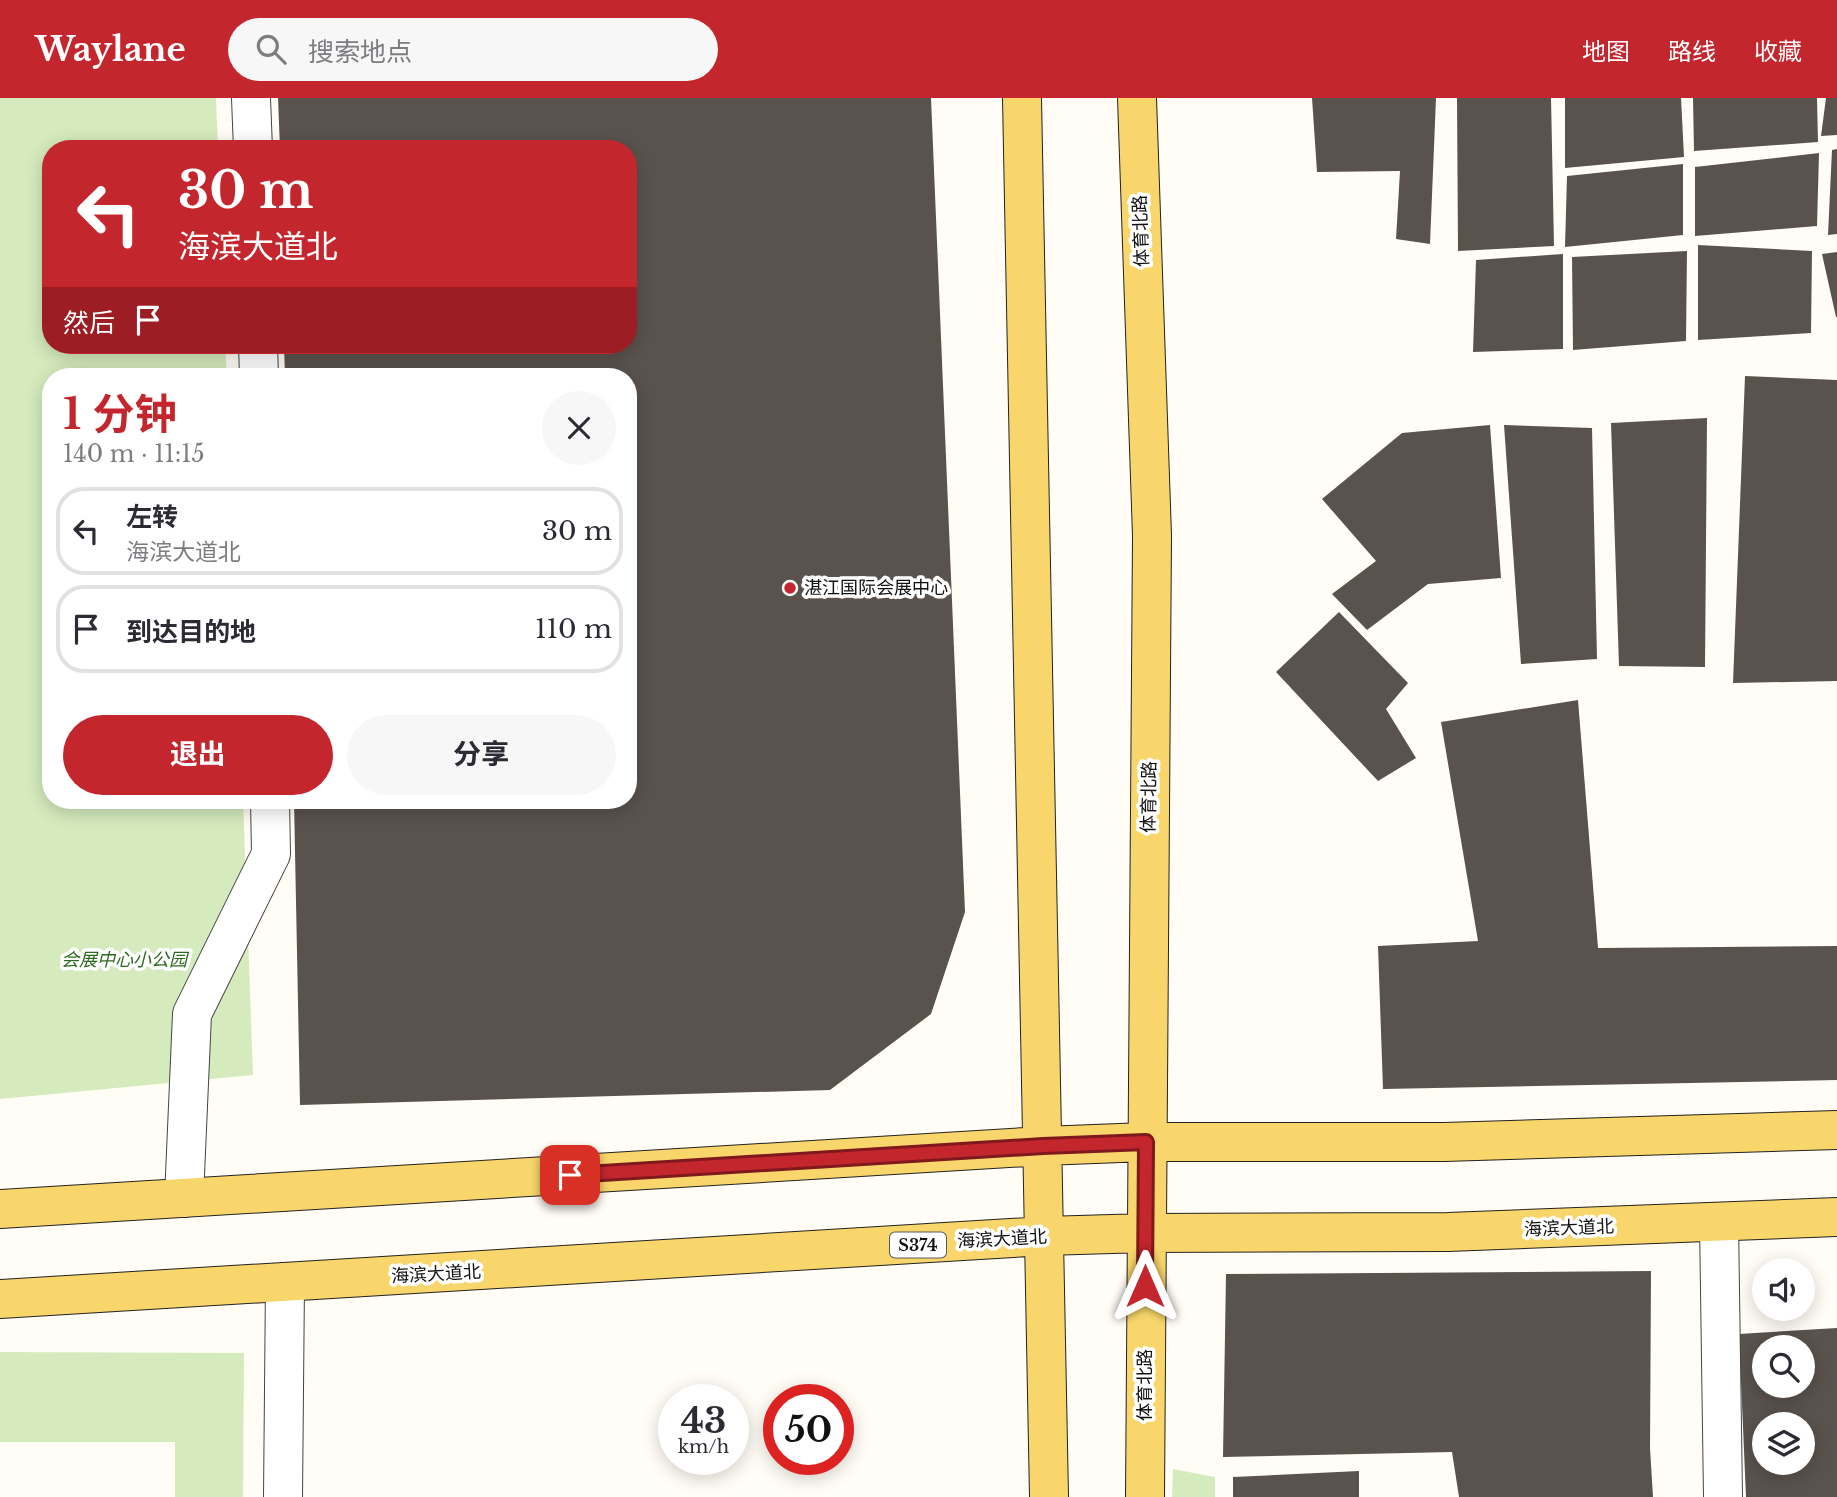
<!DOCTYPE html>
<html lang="zh">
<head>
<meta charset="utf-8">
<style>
  body { margin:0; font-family:"Libre Baskerville","Noto Sans SC",serif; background:#f7f7f7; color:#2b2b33; height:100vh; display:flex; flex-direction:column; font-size:26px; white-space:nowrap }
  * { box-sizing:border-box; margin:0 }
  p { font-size:23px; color:#7c7c81 }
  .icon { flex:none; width:38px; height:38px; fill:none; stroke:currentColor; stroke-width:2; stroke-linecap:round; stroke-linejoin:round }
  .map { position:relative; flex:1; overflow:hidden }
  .drawer { position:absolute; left:42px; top:270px; width:595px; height:441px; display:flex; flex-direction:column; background:#fff; border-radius:28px; box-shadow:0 4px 18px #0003 }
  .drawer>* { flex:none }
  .guide { position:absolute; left:42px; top:42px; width:595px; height:214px; border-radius:28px; box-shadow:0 4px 18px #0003; background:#c4262e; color:#fff; overflow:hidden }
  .tools { position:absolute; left:1752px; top:1160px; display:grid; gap:14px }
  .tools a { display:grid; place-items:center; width:63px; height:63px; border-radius:50%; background:#fff; box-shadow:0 4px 18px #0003; font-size:35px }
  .speed { position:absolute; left:658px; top:1286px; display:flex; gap:14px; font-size:35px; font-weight:700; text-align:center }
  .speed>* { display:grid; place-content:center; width:91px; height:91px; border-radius:50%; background:#fff; box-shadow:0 4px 18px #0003; line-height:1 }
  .speed small { font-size:18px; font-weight:400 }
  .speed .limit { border:10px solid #d22; background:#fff; color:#111 }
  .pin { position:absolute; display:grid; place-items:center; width:60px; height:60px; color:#fff; margin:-30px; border-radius:14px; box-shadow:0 4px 10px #0006 }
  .me { position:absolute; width:77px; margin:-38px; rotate:0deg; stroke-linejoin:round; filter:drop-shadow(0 0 5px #0008) }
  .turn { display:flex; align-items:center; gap:24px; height:147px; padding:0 21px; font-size:32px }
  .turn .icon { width:91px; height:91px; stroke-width:2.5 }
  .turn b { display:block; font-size:49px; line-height:60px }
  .then { display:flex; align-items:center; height:66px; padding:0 21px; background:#0003; gap:14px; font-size:26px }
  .round { display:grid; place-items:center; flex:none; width:74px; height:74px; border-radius:37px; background:#f7f7f7 }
  .head { display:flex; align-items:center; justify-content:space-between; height:119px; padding:0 21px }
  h1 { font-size:42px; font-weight:700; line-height:52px; color:#c4262e }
  .primary-button { display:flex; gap:14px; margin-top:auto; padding:14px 21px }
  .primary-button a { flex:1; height:80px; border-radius:42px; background:#c4262e; color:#fff; font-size:28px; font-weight:700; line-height:80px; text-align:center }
  .primary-button a+a { background:#f7f7f7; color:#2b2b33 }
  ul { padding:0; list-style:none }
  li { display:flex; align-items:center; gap:21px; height:88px; margin:0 14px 10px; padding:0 7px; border:4px solid #e1e1e2; border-radius:28px }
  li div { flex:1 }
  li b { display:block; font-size:26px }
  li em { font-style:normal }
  header { display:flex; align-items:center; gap:42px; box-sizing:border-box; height:98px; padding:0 35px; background:#c4262e; color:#fff }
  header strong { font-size:33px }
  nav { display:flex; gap:38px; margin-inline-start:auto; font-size:24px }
  .search { width:490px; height:63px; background:#f7f7f7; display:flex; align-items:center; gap:18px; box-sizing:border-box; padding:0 24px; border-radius:38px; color:#7c7c81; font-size:26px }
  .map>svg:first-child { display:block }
</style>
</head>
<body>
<header>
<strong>Waylane</strong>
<div class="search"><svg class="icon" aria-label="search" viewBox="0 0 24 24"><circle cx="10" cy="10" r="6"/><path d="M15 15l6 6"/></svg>搜索地点</div>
<nav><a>地图</a><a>路线</a><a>收藏</a></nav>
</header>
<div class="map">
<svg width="1837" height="1399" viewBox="0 0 1837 1399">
  <rect width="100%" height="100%" fill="#fffdf5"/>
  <path fill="#d5ebbd" d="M 0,0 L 216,0 L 218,51 L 51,51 L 51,247 L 225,247 L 227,278 L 51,278 L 51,702 L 243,702 L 253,977 L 0,1001 Z
    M 0,1254 L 244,1255 L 243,1399 L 175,1399 L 175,1344 L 0,1344 Z
    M 1173,1371 L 1215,1379 L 1215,1399 L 1172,1399 Z"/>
  <path fill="#5a524d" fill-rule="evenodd" d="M 278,0 L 931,0 L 965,814 L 931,916 L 830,992 L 300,1007 L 294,702 L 628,702 L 628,278 L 285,278 L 284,247 L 628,247 L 628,51 L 280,51 Z
    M 1312,0 L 1436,0 L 1430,146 L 1396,141 L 1400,73 L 1317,74 Z
    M 1457,0 L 1551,0 L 1554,148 L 1458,153 Z
    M 1565,0 L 1681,0 L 1684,59 L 1565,70 Z
    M 1693,0 L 1817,0 L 1818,44 L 1694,53 Z
    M 1826,0 L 1837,0 L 1837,37 L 1821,38 Z
    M 1837,51 L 1837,136 L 1828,137 L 1832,52 Z
    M 1819,55 L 1817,128 L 1695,138 L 1695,69 Z
    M 1683,66 L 1683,137 L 1565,149 L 1567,78 Z
    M 1698,147 L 1812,153 L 1811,235 L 1698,242 Z
    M 1687,153 L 1686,243 L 1573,252 L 1572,159 Z
    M 1837,154 L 1837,219 L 1836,219 L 1822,156 Z
    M 1563,156 L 1563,251 L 1473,254 L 1476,162 Z
    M 1745,278 L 1837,282 L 1837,583 L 1733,585 Z
    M 1707,320 L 1705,569 L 1619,568 L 1611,325 Z
    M 1490,327 L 1501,480 L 1428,486 L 1367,532 L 1332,496 L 1376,463 L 1322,401 L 1402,335 Z
    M 1504,327 L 1592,330 L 1597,561 L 1521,566 Z
    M 1339,514 L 1408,585 L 1386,611 L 1416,660 L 1378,683 L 1276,574 Z
    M 1578,602 L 1598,850 L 1837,848 L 1837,982 L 1383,991 L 1378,848 L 1478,843 L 1441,624 Z
    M 1651,1173 L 1650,1350 L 1653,1399 L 1459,1399 L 1452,1354 L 1223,1359 L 1226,1176 Z
    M 1837,1230 L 1837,1399 L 1746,1399 L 1739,1236 ZM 1764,1250 L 1802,1250 L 1802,1288 L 1764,1288 ZM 1764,1326 L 1802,1326 L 1802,1365 L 1764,1365 Z
    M 1359,1373 L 1359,1399 L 1233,1399 L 1233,1379 Z"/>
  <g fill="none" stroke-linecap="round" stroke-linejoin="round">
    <g stroke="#444" stroke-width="40">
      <path id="minor" d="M 251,0 L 253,51
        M 258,247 L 259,278
        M 184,1100 L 192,916 L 271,756 L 270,702
        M 1719,1124 L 1723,1399
        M 283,1399 L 285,1184"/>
    </g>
    <g stroke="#222" stroke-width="40">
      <path id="major" d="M 1022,0 L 1049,1399
        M 1137,0 L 1152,438 L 1145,1399
        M 0,1111 L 1043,1048 L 1146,1044 L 1444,1044 L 1837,1032
        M 0,1201 L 1045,1138 L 1146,1135 L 1448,1134 L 1837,1119"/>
    </g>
    <use href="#minor" stroke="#fff" stroke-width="38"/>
    <use href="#major" stroke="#f9d66b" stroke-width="38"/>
  </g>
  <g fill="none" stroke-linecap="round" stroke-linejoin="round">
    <g stroke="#7f191e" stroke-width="18">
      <path id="route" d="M 570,1077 L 1043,1048 L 1146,1044 L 1145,1188"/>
    </g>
    <use href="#route" stroke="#c4262e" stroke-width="12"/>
  </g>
  <circle fill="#c4262e" stroke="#fff" stroke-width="2.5" cx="790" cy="490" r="7"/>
  <g text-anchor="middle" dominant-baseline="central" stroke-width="7" stroke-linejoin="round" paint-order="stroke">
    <rect fill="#fff" stroke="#585858" stroke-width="2" x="890" y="1134.5" width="56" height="25" rx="5"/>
    <g font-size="16" font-weight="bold" fill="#111">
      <text x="918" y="1147">S374</text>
    </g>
    <g font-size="18" fill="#111" stroke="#fff">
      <text transform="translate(1141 133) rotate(-92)">体育北路</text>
      <text transform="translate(1149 699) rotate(-89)">体育北路</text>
      <text transform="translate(1569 1130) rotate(-2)">海滨大道北</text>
      <text transform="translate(1002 1141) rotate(-3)">海滨大道北</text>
      <text transform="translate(436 1176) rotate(-3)">海滨大道北</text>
      <text transform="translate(1145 1287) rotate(-90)">体育北路</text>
    </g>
    <g font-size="18" fill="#111" stroke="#fff" text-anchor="start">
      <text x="804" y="490">湛江国际会展中心</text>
    </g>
    <g font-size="18" font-style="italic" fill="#2f6b1f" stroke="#fff">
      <text x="124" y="862">会展中心小公园</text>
    </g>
  </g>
</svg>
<div class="tools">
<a><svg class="icon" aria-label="sound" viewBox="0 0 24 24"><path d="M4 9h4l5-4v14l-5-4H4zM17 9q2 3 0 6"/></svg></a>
<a><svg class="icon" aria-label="search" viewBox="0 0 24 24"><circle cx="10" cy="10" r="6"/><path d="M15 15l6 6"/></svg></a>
<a><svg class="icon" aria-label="layers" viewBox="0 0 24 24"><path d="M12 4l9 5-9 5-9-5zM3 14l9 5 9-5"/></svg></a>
</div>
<div class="speed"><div>43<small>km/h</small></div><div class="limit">50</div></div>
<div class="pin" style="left:570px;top:1077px;background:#d93025"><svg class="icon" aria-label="arrive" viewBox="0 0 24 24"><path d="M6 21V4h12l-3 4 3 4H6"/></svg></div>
<svg class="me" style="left:1145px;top:1188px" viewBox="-20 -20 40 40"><path d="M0-17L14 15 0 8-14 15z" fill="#c4262e" stroke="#fff" stroke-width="4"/></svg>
<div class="guide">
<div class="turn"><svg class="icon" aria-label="left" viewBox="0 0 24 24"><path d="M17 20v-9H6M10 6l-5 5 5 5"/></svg><div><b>30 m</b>海滨大道北</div></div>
<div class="then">然后<svg class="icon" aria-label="arrive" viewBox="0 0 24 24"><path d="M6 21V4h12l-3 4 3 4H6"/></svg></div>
</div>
<section class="drawer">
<div class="head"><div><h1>1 分钟</h1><p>140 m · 11:15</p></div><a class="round"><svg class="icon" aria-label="close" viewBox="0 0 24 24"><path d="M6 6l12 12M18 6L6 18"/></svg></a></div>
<ul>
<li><svg class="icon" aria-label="left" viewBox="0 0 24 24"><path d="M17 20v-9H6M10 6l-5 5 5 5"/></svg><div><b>左转</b><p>海滨大道北</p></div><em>30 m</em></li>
<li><svg class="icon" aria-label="arrive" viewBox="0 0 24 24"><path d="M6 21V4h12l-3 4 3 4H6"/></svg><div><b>到达目的地</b></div><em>110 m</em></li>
</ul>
<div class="primary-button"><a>退出</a><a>分享</a></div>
</section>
</div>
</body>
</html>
